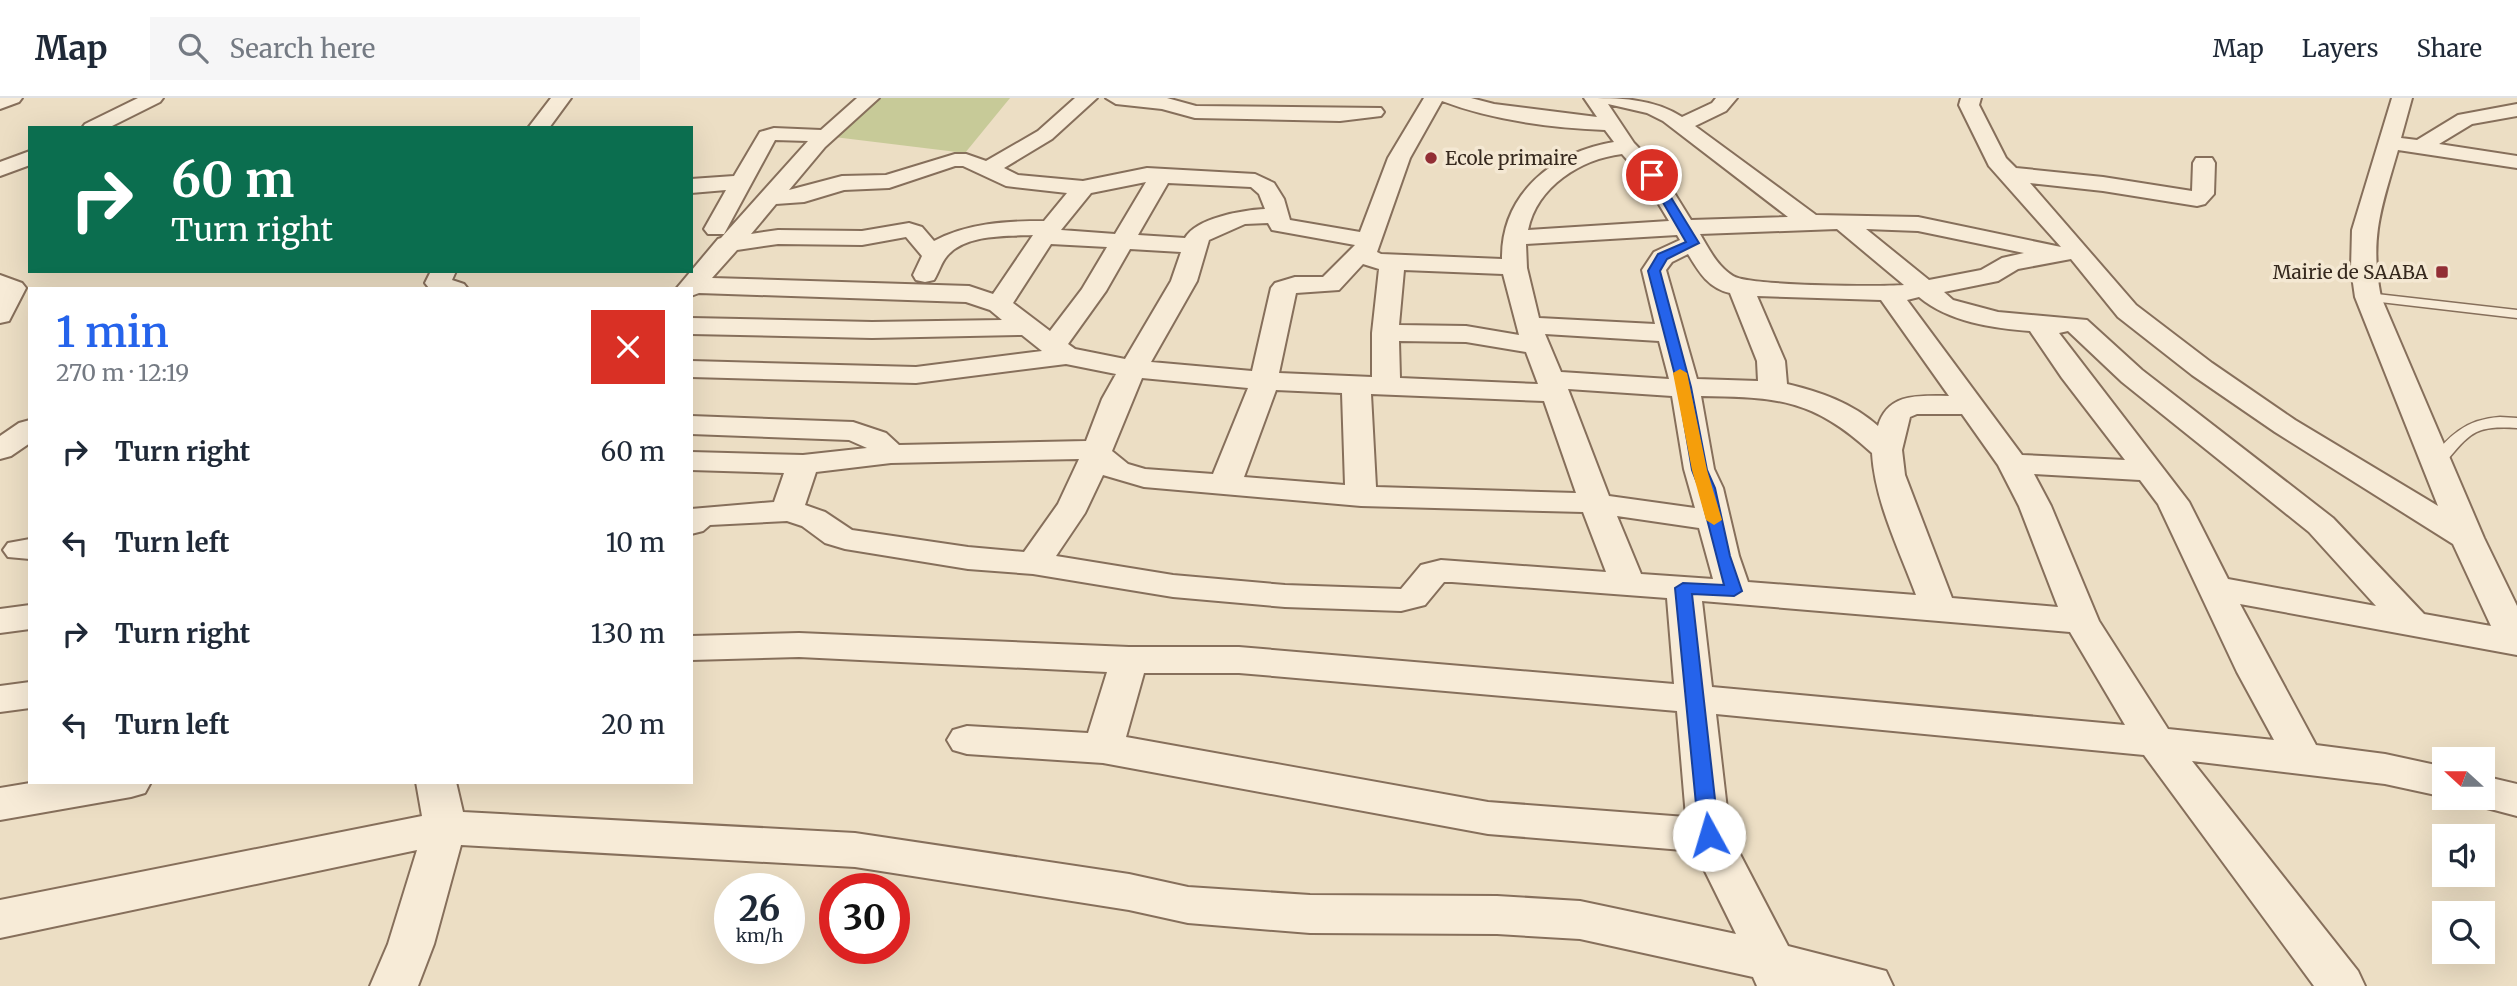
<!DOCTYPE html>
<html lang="en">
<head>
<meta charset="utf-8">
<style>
  body { margin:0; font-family:Merriweather,serif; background:#f6f6f7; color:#1f2937; height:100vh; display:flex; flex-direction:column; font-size:26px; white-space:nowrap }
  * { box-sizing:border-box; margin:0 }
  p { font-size:23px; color:#747a83 }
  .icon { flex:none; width:38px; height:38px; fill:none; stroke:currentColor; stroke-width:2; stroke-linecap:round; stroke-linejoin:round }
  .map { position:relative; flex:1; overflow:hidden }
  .panel { position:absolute; left:28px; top:189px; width:665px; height:497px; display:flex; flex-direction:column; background:#fff; border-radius:0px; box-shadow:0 7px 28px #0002 }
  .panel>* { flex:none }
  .hud { position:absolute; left:28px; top:28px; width:665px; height:147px; border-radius:0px; box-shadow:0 7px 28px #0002; background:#0b6e4f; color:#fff; overflow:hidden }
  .needle { width:46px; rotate:291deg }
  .controls { position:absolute; left:2432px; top:649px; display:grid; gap:14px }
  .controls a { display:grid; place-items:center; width:63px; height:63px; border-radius:0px; background:#fff; box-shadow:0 7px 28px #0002; font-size:35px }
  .speed { position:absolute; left:714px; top:775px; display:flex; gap:14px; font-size:35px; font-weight:700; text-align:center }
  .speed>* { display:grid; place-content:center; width:91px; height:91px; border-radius:50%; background:#fff; box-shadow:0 7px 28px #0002; line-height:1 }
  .speed small { font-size:18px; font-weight:400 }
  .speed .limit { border:10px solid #d22; background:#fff; color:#111 }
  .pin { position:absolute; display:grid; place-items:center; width:60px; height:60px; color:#fff; margin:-30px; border:4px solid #fff; border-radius:50%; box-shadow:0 2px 7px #0007 }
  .me { position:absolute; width:77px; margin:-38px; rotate:354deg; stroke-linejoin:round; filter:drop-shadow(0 0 5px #0008) }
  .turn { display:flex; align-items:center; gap:24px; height:147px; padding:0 28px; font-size:32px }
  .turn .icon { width:91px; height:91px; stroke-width:2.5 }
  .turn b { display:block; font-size:49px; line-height:60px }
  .round { display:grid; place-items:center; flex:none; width:74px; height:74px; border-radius:0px; background:#f6f6f7 }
  .head { display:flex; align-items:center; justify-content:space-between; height:119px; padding:0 28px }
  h1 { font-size:42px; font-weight:600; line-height:52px; color:#2563eb }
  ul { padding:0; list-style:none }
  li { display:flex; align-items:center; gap:21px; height:91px; padding:0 28px }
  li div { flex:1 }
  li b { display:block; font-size:26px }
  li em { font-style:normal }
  header { display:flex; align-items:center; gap:42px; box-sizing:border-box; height:98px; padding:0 35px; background:#fff; border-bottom:2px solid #e0e1e3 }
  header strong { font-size:33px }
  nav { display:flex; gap:38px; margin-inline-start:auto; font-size:24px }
  .search { width:490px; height:63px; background:#f6f6f7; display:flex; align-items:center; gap:18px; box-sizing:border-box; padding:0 24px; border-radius:0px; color:#747a83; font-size:26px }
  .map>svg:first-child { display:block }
</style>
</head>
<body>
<header>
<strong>Map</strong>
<div class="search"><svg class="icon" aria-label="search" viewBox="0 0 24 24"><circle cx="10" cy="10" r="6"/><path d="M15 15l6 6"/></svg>Search here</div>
<nav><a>Map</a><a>Layers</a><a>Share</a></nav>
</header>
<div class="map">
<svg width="2517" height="888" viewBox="0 0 2517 888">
  <rect width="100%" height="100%" fill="#ecdec4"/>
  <path fill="#c7ca98" d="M 869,0 L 1010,0 L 965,55 L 826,38 Z"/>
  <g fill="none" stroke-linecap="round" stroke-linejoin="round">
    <g stroke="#866f5b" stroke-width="3">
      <path id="lane" d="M 2368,195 L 2517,212 L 2517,220 L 2363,202 L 2363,196 Z
        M 2500,319 L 2517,320 L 2517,330 C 2472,327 2470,336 2442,368 L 2430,368 L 2428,365 C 2448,338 2466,321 2500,319 Z"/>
    </g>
    <g stroke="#866f5b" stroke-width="4">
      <path id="street" d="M 0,0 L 22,0 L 19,4 L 0,11 Z
        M 138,0 L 163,0 L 160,4 L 108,30 L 82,30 L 85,26 Z
        M 551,0 L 571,0 L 549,30 L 528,30 Z
        M 857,0 L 879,0 L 825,49 L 789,92 L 842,78 L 886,77 L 955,56 L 966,56 L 986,63 L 1038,33 L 1075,0 L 1097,0 L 1052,41 L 1004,70 L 1018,77 L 1083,83 L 1147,70 L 1255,76 L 1274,85 L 1284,101 L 1290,122 L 1360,134 L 1388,60 L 1424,0 L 1471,0 L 1494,6 L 1597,19 L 1584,0 C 1619,0 1653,0 1682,19 L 1712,5 L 1716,0 L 1737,0 L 1726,13 L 1695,28 L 1816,117 L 1918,119 L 2061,149 L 1989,68 L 1959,7 L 1961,0 L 1981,0 L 1979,7 L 2006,60 L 2016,70 L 2103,79 L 2192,93 L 2193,65 L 2196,60 L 2212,60 L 2215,65 L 2214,96 L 2205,106 L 2197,108 L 2103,93 L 2030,85 L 2136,207 L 2212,265 L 2295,322 L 2438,408 L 2355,199 L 2351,171 L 2352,132 L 2392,0 L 2412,0 L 2401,40 L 2417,42 L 2458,17 L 2517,6 L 2517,18 L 2472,26 L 2439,46 L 2517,58 L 2517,70 L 2398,52 C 2382,108 2369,139 2381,199 L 2484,440 L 2517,508 L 2517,557 L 2240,506 L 2316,647 L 2385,656 L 2445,669 L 2445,699 L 2385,686 L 2192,663 L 2358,873 L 2365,888 L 2314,888 L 2144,657 L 1716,616 L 1730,737 L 1788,848 L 1886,873 L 1893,888 L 1757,888 L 1753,879 L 1580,841 L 1497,836 L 1310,835 L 1188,825 L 1129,812 L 855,769 L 461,747 L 434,846 L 418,888 L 370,888 L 388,846 L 417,752 L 0,840 L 0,802 L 422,718 L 416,684 L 456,684 L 463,714 L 855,735 L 1129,776 L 1188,789 L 1310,797 L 1497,798 L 1580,803 L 1736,836 L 1695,753 L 1488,736 L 1103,665 L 967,656 L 953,652 L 947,642 L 953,632 L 967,628 L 1088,635 L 1107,574 L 799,559 L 691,562 L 691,538 L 799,535 L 1129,549 L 1239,549 L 1674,586 L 1667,500 L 1452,484 L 1444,484 L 1425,507 L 1401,513 L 1285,509 L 1173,499 L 1033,476 L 968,471 L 845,451 L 825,445 L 802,428 L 787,423 L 710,427 L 703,433 L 691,436 L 691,411 L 774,404 L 784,375 L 691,372 L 691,354 L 803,357 L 867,350 L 849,342 L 691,336 L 691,318 L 853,324 L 886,335 L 899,347 L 1086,343 L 1102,301 L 1116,276 L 1066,266 L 916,285 L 691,279 L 691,263 L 916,269 L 1042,253 L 1022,237 L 872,240 L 691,236 L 691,220 L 872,224 L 1002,222 L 990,212 L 966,204 L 699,195 L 691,198 L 691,191 L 676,191 L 718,141 L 721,140 L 808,43 L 775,42 L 724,136 L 708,136 L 704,131 L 726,92 L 691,95 L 691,81 L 734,78 L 760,34 L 774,30 L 821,32 ZM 1442,3 C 1492,22 1552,30 1605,32 L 1614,44 C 1553,54 1501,96 1502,161 L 1381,156 L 1377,154 L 1410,60 ZM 1608,6 L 1647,15 L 1663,23 L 1788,119 L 1691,122 L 1660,72 L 1634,45 ZM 1622,56 L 1643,80 L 1669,123 L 1528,132 C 1537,88 1581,61 1622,56 ZM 955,68 L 963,68 L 1006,88 L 1067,95 L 1044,123 C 1007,123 968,125 934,143 L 922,129 L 909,125 L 862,133 L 778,132 L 751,136 L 776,106 L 804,104 L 844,92 L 889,90 ZM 1146,84 L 1115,136 L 1061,132 L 1091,95 ZM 1168,85 L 1251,89 L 1259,96 L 1265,111 C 1243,112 1196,120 1185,140 L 1138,137 ZM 1268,125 L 1272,132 L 1355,147 L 1323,179 L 1295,179 L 1275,185 L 1271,190 L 1252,273 L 1151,264 L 1197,183 L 1209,142 L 1245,126 ZM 1837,131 L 1904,187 C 1880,189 1748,188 1733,178 C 1717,168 1709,151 1700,136 ZM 1866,131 L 1918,133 L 2024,155 L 2002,160 L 1981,172 L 1929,182 ZM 1033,137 L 993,196 L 969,188 L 712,180 L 737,152 L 778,146 L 862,147 L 906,139 L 922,158 L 913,177 L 916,182 L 925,184 L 934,182 C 939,174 941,165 947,158 C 965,136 1007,138 1033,137 ZM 1677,137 L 1680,142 L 1654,154 L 1642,172 L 1655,226 L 1539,220 L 1527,170 L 1526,146 ZM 1051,146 L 1107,149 L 1082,191 L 1050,233 L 1013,205 ZM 1130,151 L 1181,154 L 1171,183 L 1125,261 L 1075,251 L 1068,246 L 1106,193 ZM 1688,156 C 1699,174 1708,190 1730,195 L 1757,263 L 1758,283 L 1697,281 L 1666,172 L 1672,164 ZM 2071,161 L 2118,219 L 2192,277 L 2275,334 L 2453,446 L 2491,528 L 2424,516 L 2333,420 L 2142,272 L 2087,222 L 1998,214 L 1953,202 L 1944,194 L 1998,183 L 2018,171 ZM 1363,166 L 1379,171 L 1372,235 L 1372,279 L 1279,275 L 1296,195 L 1339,192 ZM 1404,172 L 1503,176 L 1519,237 L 1466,228 L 1399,227 ZM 1757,198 L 1881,202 L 1949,298 C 1920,298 1888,294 1878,328 C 1852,305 1821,294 1787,286 L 1785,263 ZM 1919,199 C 1949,224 1992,230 2030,233 L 2062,280 L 2125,362 L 2022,357 L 1907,202 ZM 2068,233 L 2122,284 L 2309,434 L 2376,508 L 2228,481 L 2189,404 L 2059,235 ZM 1545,236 L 1659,243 L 1669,281 L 1561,274 ZM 1399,243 L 1466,244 L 1526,254 L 1538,286 L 1400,280 ZM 1142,280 L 1248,290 L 1213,376 L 1145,371 L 1128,366 L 1112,353 ZM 1568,291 L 1672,298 L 1684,371 L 1695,410 L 1609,398 ZM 1276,292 L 1342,295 L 1345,387 L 1244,379 ZM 1371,296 L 1544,303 L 1576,395 L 1376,389 ZM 1701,298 C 1778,299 1813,301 1872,355 C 1875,404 1899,451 1916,497 L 1748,484 L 1739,458 L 1723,390 L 1714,371 ZM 1917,316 L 1962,316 L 1998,367 L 2019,408 L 2058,509 L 1952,500 L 1905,377 L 1902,352 L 1910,319 ZM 1079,361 L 1058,406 L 1024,454 L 968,449 L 852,432 L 825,414 L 805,407 L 816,374 L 891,365 ZM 2034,376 L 2140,382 L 2158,406 L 2237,574 L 2274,642 L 2168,631 L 2099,523 L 2051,408 ZM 1103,377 L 1144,389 L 1361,408 L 1583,414 L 1606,474 L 1441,462 L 1421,467 L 1401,491 L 1285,487 L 1173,477 L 1056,458 L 1085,415 ZM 1617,418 L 1699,430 L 1713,481 L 1641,476 ZM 1702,503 L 2070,534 L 2125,627 L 1712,589 ZM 1144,575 L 1239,575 L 1677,613 L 1686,719 L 1488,704 L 1126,639 Z
        M 1106,0 L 1167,0 L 1196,8 L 1381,10 L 1384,14 L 1381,18 L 1340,23 L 1195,20 L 1162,11 L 1116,6 Z
        M 30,53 L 30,67 L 0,78 L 0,64 Z
        M 431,173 L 456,173 L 452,182 L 464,186 L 468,191 L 429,190 L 425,185 Z
        M 0,177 L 22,185 L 26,190 L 9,223 L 0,225 Z
        M 30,322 L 30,345 L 11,358 L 0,361 L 0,338 L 19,325 Z
        M 30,441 L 30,461 L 8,459 L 3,452 L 8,445 Z
        M 30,507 L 30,531 L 0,535 L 0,511 Z
        M 30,584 L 30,610 L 0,614 L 0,588 Z
        M 2483,678 L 2517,686 L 2517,718 L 2468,705 L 2466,700 L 2483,700 Z
        M 36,684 L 151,684 L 145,695 L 131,699 L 0,722 L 0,690 Z"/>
    </g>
    <use href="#lane" fill="#f7ebd7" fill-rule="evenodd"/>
    <use href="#street" fill="#f7ebd7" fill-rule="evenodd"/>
  </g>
  <path fill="#2563eb" stroke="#184099" stroke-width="2" d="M 1648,75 L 1656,75 L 1699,145 L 1667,161 L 1660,173 L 1691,289 L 1707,372 L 1715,390 L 1730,458 L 1742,493 L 1734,498 L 1692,496 L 1719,737 L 1716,742 L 1709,745 L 1702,742 L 1699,737 L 1675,490 L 1683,485 L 1724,487 L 1699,390 L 1692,372 L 1678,289 L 1648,173 L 1658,156 L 1686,144 L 1647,77 Z"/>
  <path fill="#f59e0b" d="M 1680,271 L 1687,275 L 1707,372 L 1722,422 L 1714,427 L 1706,422 L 1692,372 L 1673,275 Z"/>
  <g fill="#922e35" stroke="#f4e8d3" stroke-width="2.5">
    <circle cx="1431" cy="60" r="7"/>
    <rect x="2435" y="167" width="14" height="14" rx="3.5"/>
  </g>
  <g text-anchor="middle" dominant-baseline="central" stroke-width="7" stroke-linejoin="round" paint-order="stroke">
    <g font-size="19" fill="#36291e" stroke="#f4e8d3" text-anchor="start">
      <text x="1445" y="60">Ecole primaire</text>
      <text x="2428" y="174" text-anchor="end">Mairie de SAABA</text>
    </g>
  </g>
</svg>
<div class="controls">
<a><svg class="needle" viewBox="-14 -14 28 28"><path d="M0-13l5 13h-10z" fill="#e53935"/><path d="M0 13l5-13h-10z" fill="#747a83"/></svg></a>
<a><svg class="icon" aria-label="sound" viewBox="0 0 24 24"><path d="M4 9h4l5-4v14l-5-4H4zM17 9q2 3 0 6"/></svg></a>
<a><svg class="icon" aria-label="search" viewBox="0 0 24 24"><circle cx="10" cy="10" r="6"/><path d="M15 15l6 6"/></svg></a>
</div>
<div class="speed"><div>26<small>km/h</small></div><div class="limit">30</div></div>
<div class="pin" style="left:1652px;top:77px;background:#d93025"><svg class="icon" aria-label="arrive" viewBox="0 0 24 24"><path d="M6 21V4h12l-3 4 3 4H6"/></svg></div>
<svg class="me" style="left:1709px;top:737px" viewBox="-20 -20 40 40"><circle r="19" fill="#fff"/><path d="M0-13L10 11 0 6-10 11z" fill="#2563eb"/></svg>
<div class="hud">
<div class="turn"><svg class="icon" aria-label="right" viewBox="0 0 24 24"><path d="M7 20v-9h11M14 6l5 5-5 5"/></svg><div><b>60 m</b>Turn right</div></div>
</div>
<section class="panel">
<div class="head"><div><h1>1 min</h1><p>270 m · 12:19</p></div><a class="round" style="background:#d93025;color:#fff"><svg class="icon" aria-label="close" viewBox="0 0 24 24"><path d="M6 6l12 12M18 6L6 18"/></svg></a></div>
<ul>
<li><svg class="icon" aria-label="right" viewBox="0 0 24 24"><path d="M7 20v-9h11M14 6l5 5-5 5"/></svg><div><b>Turn right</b></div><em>60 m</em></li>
<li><svg class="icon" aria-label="left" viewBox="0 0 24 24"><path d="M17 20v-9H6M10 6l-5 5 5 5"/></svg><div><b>Turn left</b></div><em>10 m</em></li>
<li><svg class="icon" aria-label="right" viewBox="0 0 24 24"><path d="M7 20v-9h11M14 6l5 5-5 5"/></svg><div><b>Turn right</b></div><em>130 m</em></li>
<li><svg class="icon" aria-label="left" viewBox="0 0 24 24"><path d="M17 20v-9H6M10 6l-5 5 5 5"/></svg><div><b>Turn left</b></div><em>20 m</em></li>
</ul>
</section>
</div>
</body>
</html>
